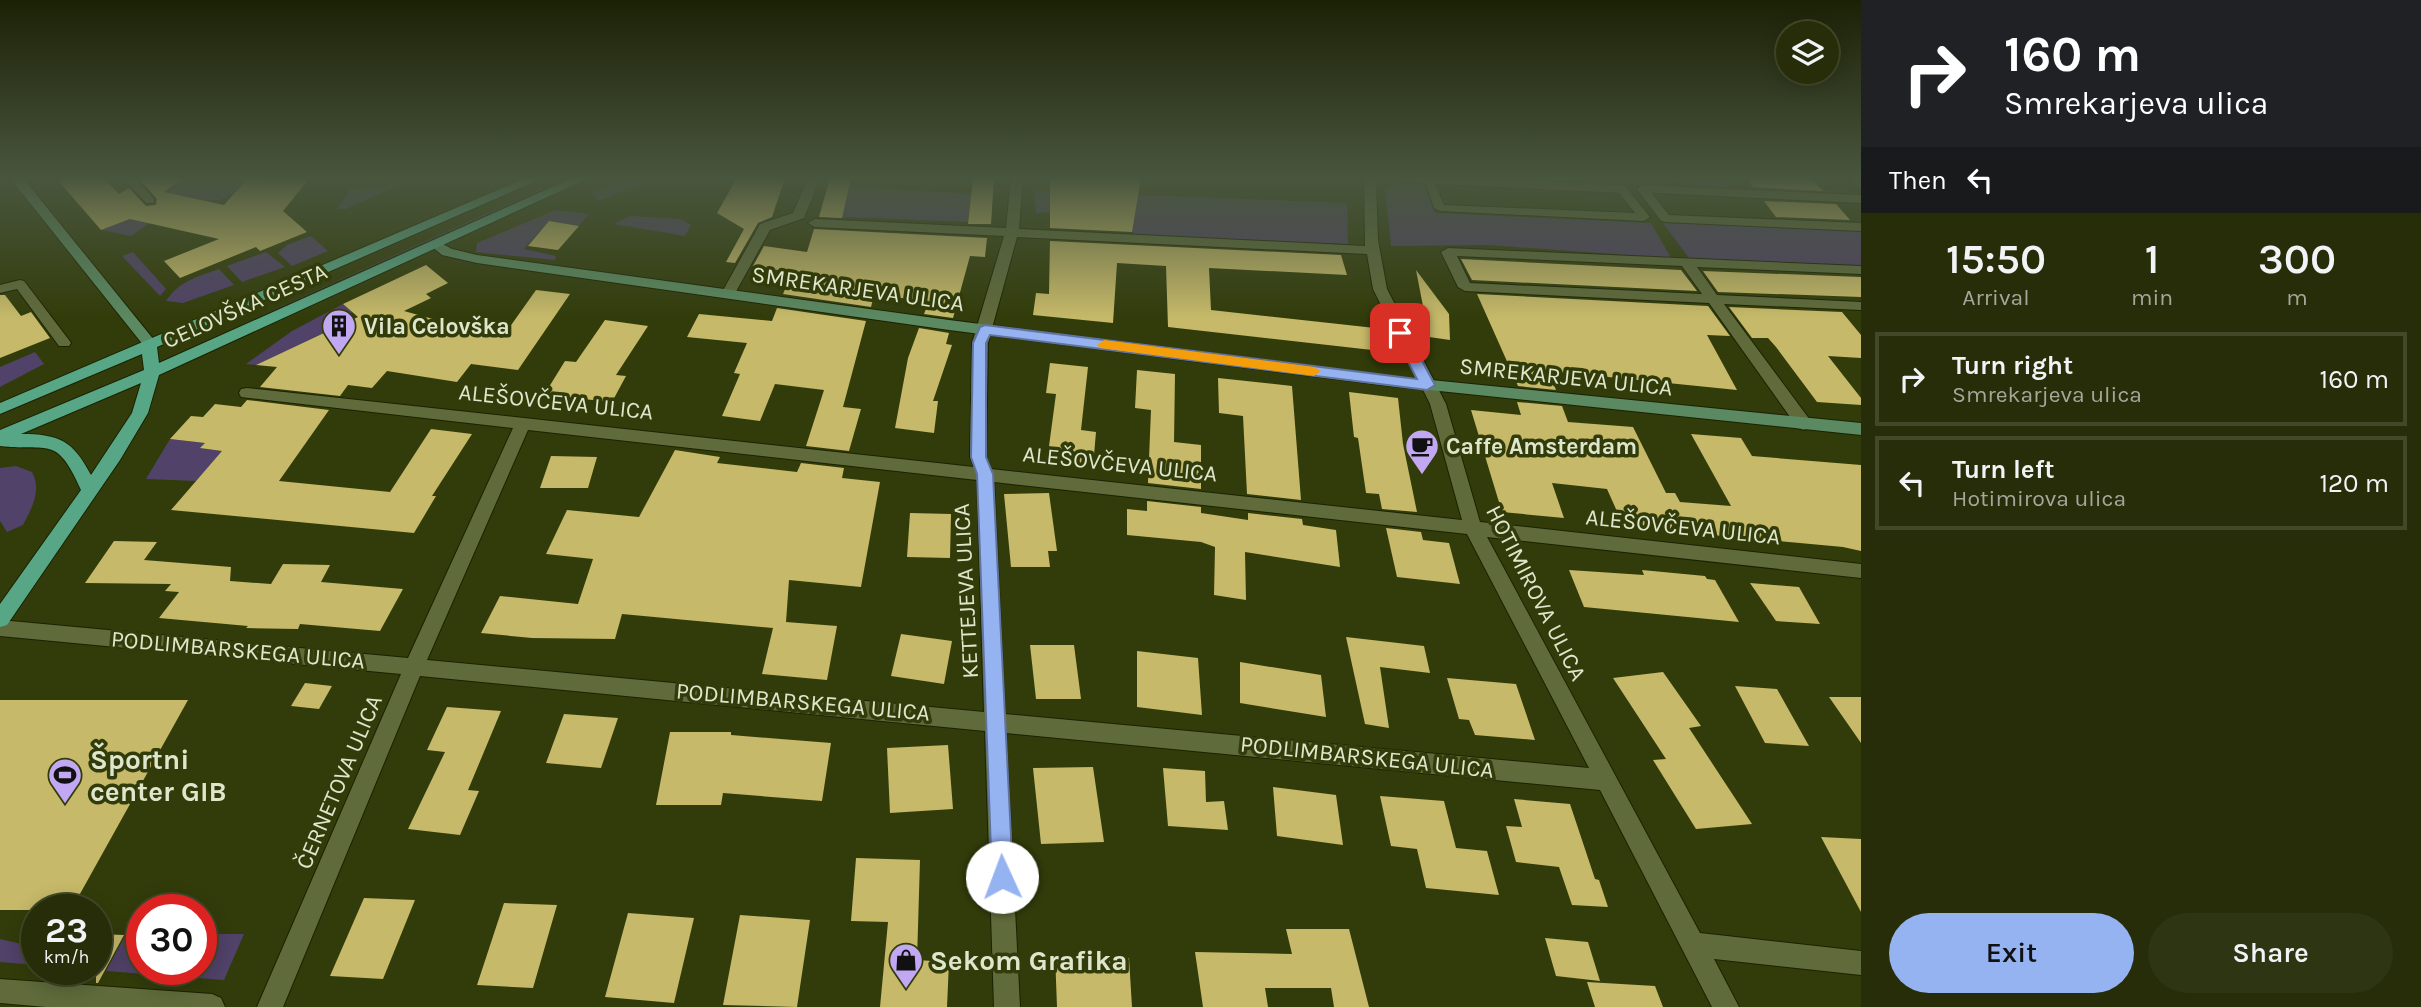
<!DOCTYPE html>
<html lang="en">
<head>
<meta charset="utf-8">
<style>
  body { margin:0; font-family:Karla,sans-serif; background:#2e3512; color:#f1f3f6; height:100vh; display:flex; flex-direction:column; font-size:26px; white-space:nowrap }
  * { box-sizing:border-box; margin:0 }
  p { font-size:23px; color:#a4a89c }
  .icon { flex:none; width:38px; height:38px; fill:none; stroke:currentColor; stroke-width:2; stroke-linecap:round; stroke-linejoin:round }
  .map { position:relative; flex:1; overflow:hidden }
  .details { display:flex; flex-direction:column; background:#262d08; width:560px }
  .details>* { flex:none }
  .hud { background:#202124; color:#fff; overflow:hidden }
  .controls { position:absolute; left:1776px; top:21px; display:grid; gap:14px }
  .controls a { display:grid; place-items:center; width:63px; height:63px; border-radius:50%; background:#262d08; box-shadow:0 4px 18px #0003,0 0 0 2px #424929; font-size:35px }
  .speed { position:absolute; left:21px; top:894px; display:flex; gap:14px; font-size:35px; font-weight:700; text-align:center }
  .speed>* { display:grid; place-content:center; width:91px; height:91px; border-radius:50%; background:#262d08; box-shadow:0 4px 18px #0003,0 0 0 2px #424929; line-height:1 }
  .speed small { font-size:18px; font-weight:400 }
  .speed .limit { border:10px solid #d22; background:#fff; color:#111 }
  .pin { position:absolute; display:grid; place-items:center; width:60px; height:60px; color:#fff; margin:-30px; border-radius:14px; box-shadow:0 4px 10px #0006 }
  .me { position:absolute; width:77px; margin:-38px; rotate:358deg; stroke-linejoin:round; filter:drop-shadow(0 0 5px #0008) }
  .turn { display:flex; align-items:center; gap:24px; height:147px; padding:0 28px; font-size:32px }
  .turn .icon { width:91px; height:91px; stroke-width:2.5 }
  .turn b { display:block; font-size:49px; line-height:60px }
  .then { display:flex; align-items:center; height:66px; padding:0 28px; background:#0003; gap:14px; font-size:26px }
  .eta { display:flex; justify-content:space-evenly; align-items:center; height:119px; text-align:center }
  .eta b { font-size:42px; font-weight:600; line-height:49px }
  .primary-button { display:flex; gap:14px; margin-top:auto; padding:14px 28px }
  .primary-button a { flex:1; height:80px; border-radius:42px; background:#95b2f1; color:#111; font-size:28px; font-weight:600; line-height:80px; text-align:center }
  .primary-button a+a { background:#2e3512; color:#f1f3f6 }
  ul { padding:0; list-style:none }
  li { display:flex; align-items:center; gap:21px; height:94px; margin:0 14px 10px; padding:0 14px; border:4px solid #424929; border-radius:0px }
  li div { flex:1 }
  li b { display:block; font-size:26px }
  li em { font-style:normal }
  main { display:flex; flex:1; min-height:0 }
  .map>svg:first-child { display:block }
</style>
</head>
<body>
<main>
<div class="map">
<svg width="1861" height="1007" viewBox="0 0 1861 1007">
  <rect width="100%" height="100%" fill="#323c0a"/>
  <path fill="#504268" d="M 184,178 L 309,178 L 247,179 C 226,202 219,204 188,197 L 131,236 L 101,230 L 139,216 Z
    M 390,178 L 414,178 L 346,209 L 337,209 L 351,189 L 384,188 Z
    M 565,178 L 568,178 L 242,324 Z
    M 626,178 L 656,178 L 599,201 L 591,194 Z
    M 1634,178 L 1681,178 L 1852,192 L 1750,190 L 1746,185 L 1729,185 L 1731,189 L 1707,185 L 1687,187 L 1683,182 L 1666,181 L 1669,186 L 1639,185 Z
    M 1393,185 L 1425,185 L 1435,213 L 1651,223 L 1671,258 L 1488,245 L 1391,246 L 1385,190 Z
    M 849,187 L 971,194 L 968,222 L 842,217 Z
    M 1034,191 L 1347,203 L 1348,244 L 1133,235 L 1132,227 L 1084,211 L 1036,213 Z
    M 556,210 L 589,214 L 579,226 L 549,221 L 524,249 L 556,256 L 555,260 L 476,252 L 477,243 Z
    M 630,216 L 681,219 L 691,225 L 685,236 L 614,224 Z
    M 1663,223 L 1861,231 L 1861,266 L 1689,258 Z
    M 311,236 L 328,251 L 292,266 L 278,253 L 287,245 Z
    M 133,252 L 166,289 L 160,296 L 122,256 Z
    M 266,252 L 285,267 L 242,282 L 227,266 Z
    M 219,269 L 234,285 L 183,303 L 166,301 C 179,281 197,277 219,269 Z
    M 343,304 L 352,312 L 337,327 L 256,365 L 246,364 L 292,331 Z
    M 35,352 L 44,364 L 0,387 L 0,367 Z
    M 240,432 L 196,481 L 146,479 L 170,439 L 205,443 L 201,448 L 221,451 Z
    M 16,466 L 32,472 C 42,490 32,508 23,525 L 7,532 L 0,521 L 0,468 Z
    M 127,932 L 142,933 L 142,970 L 201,970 L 201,934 L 244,934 L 224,980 L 106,971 Z
    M 0,939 L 34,947 L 37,965 L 0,962 Z"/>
  <path fill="#c6b969" d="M 56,178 L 104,178 L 119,194 L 129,188 L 146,206 L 156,205 L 157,199 L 141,181 L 144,178 L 184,178 L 164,192 L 224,205 L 247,179 L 308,180 L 283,211 L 307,232 L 260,251 L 256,247 L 180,278 L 164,261 L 219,239 L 130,219 L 101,230 Z
    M 737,178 L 785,178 L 772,217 L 758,223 L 735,263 L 726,262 L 744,229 L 717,213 Z
    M 830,178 L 851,178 L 842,218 L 819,217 Z
    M 973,178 L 994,178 L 991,224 L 968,224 Z
    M 1050,178 L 1141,178 L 1132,232 L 1050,228 Z
    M 1747,178 L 1811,178 L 1823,191 L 1754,187 Z
    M 1764,201 L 1836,204 L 1850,220 L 1776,217 Z
    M 549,221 L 579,226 L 558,250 L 528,246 Z
    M 814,229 L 987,238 L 985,257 L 970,256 L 953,318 L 924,314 L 929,301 L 874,295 L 871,307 L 783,294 L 789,280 L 780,278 L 784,271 L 753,266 L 764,246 L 807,252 Z
    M 1050,241 L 1341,255 L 1347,275 L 1209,268 L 1211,310 L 1375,328 L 1381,351 L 1168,327 L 1166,266 L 1117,263 L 1113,323 L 1033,315 L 1036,293 L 1049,294 Z
    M 1461,259 L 1681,270 L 1697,291 L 1472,280 Z
    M 426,265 L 448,283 L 426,294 L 431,298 L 404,311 L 502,338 L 536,290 L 570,294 L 518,370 L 471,364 L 457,382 L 387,371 L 372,388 L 348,385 L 340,396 L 260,387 L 277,367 L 256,365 L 358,317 L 343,304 Z
    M 1416,270 L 1449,314 L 1450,340 L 1429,337 Z
    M 1703,271 L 1861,277 L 1861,297 L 1718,292 Z
    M 1477,294 L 1708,306 L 1730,336 L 1707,335 L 1737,390 L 1549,371 L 1556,390 L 1518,386 Z
    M 0,295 L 5,295 L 21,316 L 31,312 L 50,338 L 0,358 Z
    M 1729,307 L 1842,312 L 1861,335 L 1861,358 L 1828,356 L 1861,398 L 1861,405 L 1817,402 L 1776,347 L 1768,338 L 1752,338 Z
    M 777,308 L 866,321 L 843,407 L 861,409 L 849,451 L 806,446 L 824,390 L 775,384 L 760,421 L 722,416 L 740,374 L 734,373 L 747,343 L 687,337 L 699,314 L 772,321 Z
    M 605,320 L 648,326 L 616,375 L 626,376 L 612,402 L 544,395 L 565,361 L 576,362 Z
    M 919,328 L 949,333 L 946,344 L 952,345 L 933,401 L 938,401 L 934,433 L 895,428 L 908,358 Z
    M 1050,363 L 1088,367 L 1081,430 L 1096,432 L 1093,467 L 1047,461 L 1056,394 L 1046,393 Z
    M 1137,370 L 1175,374 L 1174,442 L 1201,445 L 1201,489 L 1148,483 L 1151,410 L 1135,408 Z
    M 1218,378 L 1292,386 L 1301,500 L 1247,494 L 1243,416 L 1219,413 Z
    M 1349,392 L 1398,398 L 1403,444 L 1417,512 L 1382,509 L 1379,494 L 1366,493 L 1358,438 L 1354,437 Z
    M 247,400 L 329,410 L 279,481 L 390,492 L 431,429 L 472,434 L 432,496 L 436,496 L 414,533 L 171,510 L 222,451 L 200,448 L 205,443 L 170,439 L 191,416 L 203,417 L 215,404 L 241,407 Z
    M 1517,402 L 1562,406 L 1568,422 L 1633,427 L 1666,493 L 1675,493 L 1680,502 L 1731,506 L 1691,434 L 1741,438 L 1752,456 L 1861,465 L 1861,551 L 1843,547 L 1624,527 L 1607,489 L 1552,483 L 1564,518 L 1502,512 L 1471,410 L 1521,415 Z
    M 675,450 L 720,457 L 717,463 L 797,472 L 801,463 L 844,468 L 842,478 L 880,482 L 861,587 L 789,580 L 786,622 L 837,626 L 827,680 L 762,674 L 773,628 L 622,614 L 615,639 L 532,638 L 481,633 L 500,596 L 578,604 L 593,559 L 546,554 L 567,510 L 639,517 Z
    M 551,456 L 597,457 L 588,488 L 540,488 Z
    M 1049,493 L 1057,551 L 1048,551 L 1050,567 L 1011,567 L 1004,494 Z
    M 1147,501 L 1201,507 L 1201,513 L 1248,520 L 1248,513 L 1302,519 L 1303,525 L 1336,530 L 1340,567 L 1245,552 L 1246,600 L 1214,595 L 1215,547 L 1201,542 L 1127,535 L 1127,509 L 1147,511 Z
    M 910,513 L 951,514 L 950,558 L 907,557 Z
    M 1386,528 L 1421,532 L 1423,540 L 1449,543 L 1460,584 L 1397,577 Z
    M 114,541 L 157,542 L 144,560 L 231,567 L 230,581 L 271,584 L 283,564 L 330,565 L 321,582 L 403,589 L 380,631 L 300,624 L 298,629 L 246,628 L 248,626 L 159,618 L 179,592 L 165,591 L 171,584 L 85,583 Z
    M 1569,570 L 1644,575 L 1642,570 L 1705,576 L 1707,579 L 1715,580 L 1739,622 L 1584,607 Z
    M 1750,583 L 1799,587 L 1820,624 L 1776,621 Z
    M 901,634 L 952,641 L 944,684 L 891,676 Z
    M 1346,637 L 1424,646 L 1430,673 L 1380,667 L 1389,728 L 1365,724 Z
    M 1030,645 L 1074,645 L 1081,699 L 1036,699 Z
    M 1137,651 L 1198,658 L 1202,715 L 1137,707 Z
    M 1240,662 L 1321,675 L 1326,717 L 1240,703 Z
    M 1663,672 L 1701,726 L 1689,728 L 1752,824 L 1696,829 L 1653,760 L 1666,759 L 1613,678 Z
    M 1447,678 L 1516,684 L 1535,740 L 1475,735 L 1469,720 L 1459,719 Z
    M 305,683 L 332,686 L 319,709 L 291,706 Z
    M 1735,686 L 1777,689 L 1809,746 L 1765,743 Z
    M 1829,697 L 1861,697 L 1861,743 Z
    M 0,700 L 188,700 L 71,910 L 0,910 Z
    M 447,707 L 501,711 L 468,790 L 479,791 L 460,835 L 408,829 L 445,752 L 427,750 Z
    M 564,714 L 618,718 L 601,768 L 546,763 Z
    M 670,732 L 731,732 L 731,735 L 831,743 L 822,801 L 723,793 L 721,805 L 656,805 Z
    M 948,745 L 953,809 L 890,813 L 887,748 Z
    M 1093,767 L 1104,842 L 1041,844 L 1033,768 Z
    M 1163,768 L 1205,771 L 1206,802 L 1224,801 L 1228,830 L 1168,826 Z
    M 1273,787 L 1336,795 L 1343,845 L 1277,836 Z
    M 1380,796 L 1444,801 L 1456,848 L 1487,851 L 1499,895 L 1426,888 L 1417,849 L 1391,846 Z
    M 1514,799 L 1570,804 L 1595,879 L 1599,880 L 1608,907 L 1572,905 L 1559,867 L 1516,862 L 1506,826 L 1522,827 Z
    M 1821,837 L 1861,839 L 1861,912 Z
    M 856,858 L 920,860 L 917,960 L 949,962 L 947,1007 L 880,1007 L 888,922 L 851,921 Z
    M 364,898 L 415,900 L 383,979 L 330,976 Z
    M 504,903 L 557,905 L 533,988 L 477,985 Z
    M 628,913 L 694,918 L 674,1003 L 605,997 Z
    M 740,915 L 810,920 L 797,1007 L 723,1005 Z
    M 1286,929 L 1349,929 L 1369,1007 L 1334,1007 L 1331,988 L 1265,988 L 1268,1007 L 1203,1007 L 1195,952 L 1292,954 Z
    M 96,934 L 124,935 L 98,983 L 96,983 Z
    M 1545,938 L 1588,942 L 1600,981 L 1556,976 Z
    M 1055,954 L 1129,958 L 1132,1007 L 1057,1007 Z
    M 1587,982 L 1655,986 L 1663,1007 L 1595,1007 Z"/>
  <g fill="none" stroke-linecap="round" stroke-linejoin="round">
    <g stroke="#1b2200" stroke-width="2">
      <path id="lane" d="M 123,178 L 135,178 L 154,199 L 154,203 L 146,203 Z
        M 1424,178 L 1432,178 L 1444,205 L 1635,213 L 1616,189 L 1622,186 L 1626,187 L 1650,217 L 1644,221 L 1440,211 L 1434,208 Z
        M 1643,186 L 1647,187 L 1669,215 L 1861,223 L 1861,231 L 1665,222 L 1661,221 L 1637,189 Z
        M 20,280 L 24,281 L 69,340 L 71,343 L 69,346 L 59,346 L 17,289 L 0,293 L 0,285 Z"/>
    </g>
    <g stroke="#1b2200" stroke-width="2">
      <path id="street" d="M 808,178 L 820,178 L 804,218 L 770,230 L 733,297 L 723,297 L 721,294 L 760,224 L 793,213 Z
        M 1011,178 L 1023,178 L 1019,229 L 1365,246 L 1364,178 L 1376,178 L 1378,240 L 1387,289 L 1446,404 L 1480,522 L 1861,564 L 1861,578 L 1487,537 L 1700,933 L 1861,951 L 1861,975 L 1714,959 L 1739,1007 L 1712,1007 L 1600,790 L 1006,733 L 1020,1007 L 994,1007 L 985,731 L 420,676 L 283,1007 L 257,1007 L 401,674 L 0,636 L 0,620 L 408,658 L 513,428 L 241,397 L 239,393 L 241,389 L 247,388 L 974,467 L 970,457 L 972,343 L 1004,236 L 815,227 L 808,223 L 815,219 L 1006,228 ZM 1017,237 L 1367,254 L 1373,289 L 1430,404 L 1462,520 L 991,469 L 986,457 L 988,343 ZM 528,430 L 977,480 L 984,712 L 427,660 ZM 994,482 L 1467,534 L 1589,768 L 1005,714 Z
        M 1392,178 L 1480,178 L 1622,185 L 1628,189 L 1622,193 L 1398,182 Z
        M 1847,178 L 1861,178 L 1861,189 Z
        M 1643,185 L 1861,195 L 1861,203 L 1639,192 L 1637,189 Z
        M 1448,248 L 1861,266 L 1861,274 L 1697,267 L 1717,295 L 1861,302 L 1861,310 L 1724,304 L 1810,420 L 1812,424 L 1804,430 L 1798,428 L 1709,303 L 1465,291 L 1458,287 L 1441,252 ZM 1457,256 L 1682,266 L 1702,294 L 1470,283 Z
        M 0,979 L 212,994 L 221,998 L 225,1007 L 46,1007 L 0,1003 Z"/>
    </g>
    <g stroke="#1b2200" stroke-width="2">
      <path id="secondary" d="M 10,178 L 23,178 L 154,340 L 157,343 L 154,346 L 144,346 Z
        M 437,241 L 452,249 L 477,255 L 949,320 L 1391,376 L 1861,423 L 1861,435 L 1391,386 L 949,330 L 477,263 L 442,255 L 430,245 Z"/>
    </g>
    <g stroke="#1b2200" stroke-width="2">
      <path id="primary" d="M 526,178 L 543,178 L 157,347 L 159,363 L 572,178 L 589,178 L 159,375 L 148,413 L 120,460 L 7,625 L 0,627 L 0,604 L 81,490 C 56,434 50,452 0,446 L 0,430 L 144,370 L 142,354 L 0,414 L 0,403 ZM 141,383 L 132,413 L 91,475 C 73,441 60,434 21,434 Z"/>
    </g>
    <use href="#lane" fill="#5f6b3b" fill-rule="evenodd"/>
    <use href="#street" fill="#5f6b3b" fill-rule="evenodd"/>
    <use href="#secondary" fill="#5b8961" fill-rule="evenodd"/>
    <use href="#primary" fill="#57a787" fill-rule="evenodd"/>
  </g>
  <linearGradient id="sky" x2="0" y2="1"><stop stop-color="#1c2106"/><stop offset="0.56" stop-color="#49563e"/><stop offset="1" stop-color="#49563e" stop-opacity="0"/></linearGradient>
  <rect width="1861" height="319" fill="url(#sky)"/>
  <path fill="#95b2f1" stroke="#61749d" stroke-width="2" d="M 985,325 L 1417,379 L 1393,333 L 1400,329 L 1407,333 L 1435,385 L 1427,390 L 990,335 L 986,343 L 986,457 L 993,474 L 1013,877 L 1010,884 L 1002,887 L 995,884 L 992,877 L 977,474 L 971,457 L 973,343 L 980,327 Z"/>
  <path fill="#f59e0b" d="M 1104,340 L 1314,367 L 1321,371 L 1314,376 L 1100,348 L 1097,345 Z"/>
  <defs>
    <g id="building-pin" transform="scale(1.75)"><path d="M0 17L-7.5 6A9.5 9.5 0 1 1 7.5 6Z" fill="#c2a8f2" stroke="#323c0a"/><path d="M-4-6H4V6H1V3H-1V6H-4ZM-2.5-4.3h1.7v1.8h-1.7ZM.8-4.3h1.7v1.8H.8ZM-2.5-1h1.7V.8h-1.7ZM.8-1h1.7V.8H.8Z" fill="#111"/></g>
    <g id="cafe-pin" transform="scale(1.75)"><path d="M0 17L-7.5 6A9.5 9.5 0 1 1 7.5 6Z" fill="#c2a8f2" stroke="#323c0a"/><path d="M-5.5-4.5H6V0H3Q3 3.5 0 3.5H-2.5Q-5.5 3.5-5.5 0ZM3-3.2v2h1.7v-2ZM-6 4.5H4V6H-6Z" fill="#111"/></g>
    <g id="stadium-pin" transform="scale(1.75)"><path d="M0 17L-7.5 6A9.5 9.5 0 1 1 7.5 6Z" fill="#c2a8f2" stroke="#323c0a"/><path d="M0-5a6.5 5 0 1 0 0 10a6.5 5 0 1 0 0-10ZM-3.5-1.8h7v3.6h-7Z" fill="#111"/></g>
    <g id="shop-pin" transform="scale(1.75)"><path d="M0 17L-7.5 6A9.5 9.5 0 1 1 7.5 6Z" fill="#c2a8f2" stroke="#323c0a"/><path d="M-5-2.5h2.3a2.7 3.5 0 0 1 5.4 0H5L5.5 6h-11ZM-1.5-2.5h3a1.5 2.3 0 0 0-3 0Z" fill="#111"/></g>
  </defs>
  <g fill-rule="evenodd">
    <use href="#building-pin" x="339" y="326"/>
    <use href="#cafe-pin" x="1422" y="446"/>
    <use href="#stadium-pin" x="65" y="775"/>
    <use href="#shop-pin" x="906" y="960"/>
  </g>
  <g text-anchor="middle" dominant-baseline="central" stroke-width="7" stroke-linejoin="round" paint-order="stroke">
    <g font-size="23" fill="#dfe6cc" stroke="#323c0a">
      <text transform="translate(858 289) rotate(8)">SMREKARJEVA ULICA</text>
      <text transform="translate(245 306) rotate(-24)">CELOVŠKA CESTA</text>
      <text transform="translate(1566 377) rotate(6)">SMREKARJEVA ULICA</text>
      <text transform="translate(556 402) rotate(6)">ALEŠOVČEVA ULICA</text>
      <text transform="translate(1120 464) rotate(6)">ALEŠOVČEVA ULICA</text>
      <text transform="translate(1683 527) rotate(6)">ALEŠOVČEVA ULICA</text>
      <text transform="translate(966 591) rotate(-93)">KETTEJEVA ULICA</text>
      <text transform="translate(1536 593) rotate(63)">HOTIMIROVA ULICA</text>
      <text transform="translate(238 650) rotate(5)">PODLIMBARSKEGA ULICA</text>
      <text transform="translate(803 702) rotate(5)">PODLIMBARSKEGA ULICA</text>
      <text transform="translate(1367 757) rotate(6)">PODLIMBARSKEGA ULICA</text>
      <text transform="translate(339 782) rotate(-67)">ČERNETOVA ULICA</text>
    </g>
    <g font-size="23" font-weight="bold" fill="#dfe6cc" stroke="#323c0a" text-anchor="start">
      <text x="364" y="326">Vila Celovška</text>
      <text x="1446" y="446">Caffe Amsterdam</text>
    </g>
    <g font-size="28" font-weight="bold" fill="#dfe6cc" stroke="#323c0a" text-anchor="start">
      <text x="90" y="759">Športni<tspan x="90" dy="32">center GIB</tspan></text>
      <text x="930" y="960">Sekom Grafika</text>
    </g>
  </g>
</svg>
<div class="controls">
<a><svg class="icon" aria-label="layers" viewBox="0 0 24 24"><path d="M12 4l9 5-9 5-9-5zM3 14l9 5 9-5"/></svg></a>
</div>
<div class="speed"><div>23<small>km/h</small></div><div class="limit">30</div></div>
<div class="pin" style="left:1400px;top:333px;background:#d93025"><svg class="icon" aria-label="arrive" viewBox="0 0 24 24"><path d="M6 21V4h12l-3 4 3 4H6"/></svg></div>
<svg class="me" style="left:1002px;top:877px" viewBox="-20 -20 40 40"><circle r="19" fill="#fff"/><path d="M0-13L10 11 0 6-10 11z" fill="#95b2f1"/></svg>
</div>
<section class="details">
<div class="hud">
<div class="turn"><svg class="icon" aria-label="right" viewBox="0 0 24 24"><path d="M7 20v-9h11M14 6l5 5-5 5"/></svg><div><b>160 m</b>Smrekarjeva ulica</div></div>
<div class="then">Then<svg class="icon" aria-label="left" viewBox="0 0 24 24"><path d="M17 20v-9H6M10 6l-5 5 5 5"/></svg></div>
</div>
<div class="eta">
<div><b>15:50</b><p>Arrival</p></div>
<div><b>1</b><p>min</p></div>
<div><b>300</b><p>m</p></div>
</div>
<ul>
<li><svg class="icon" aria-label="right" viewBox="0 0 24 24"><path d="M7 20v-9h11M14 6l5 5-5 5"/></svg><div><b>Turn right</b><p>Smrekarjeva ulica</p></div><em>160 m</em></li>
<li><svg class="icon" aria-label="left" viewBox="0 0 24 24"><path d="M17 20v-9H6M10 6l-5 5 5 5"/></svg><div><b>Turn left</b><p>Hotimirova ulica</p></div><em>120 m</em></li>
</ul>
<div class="primary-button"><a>Exit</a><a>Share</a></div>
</section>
</main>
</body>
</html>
